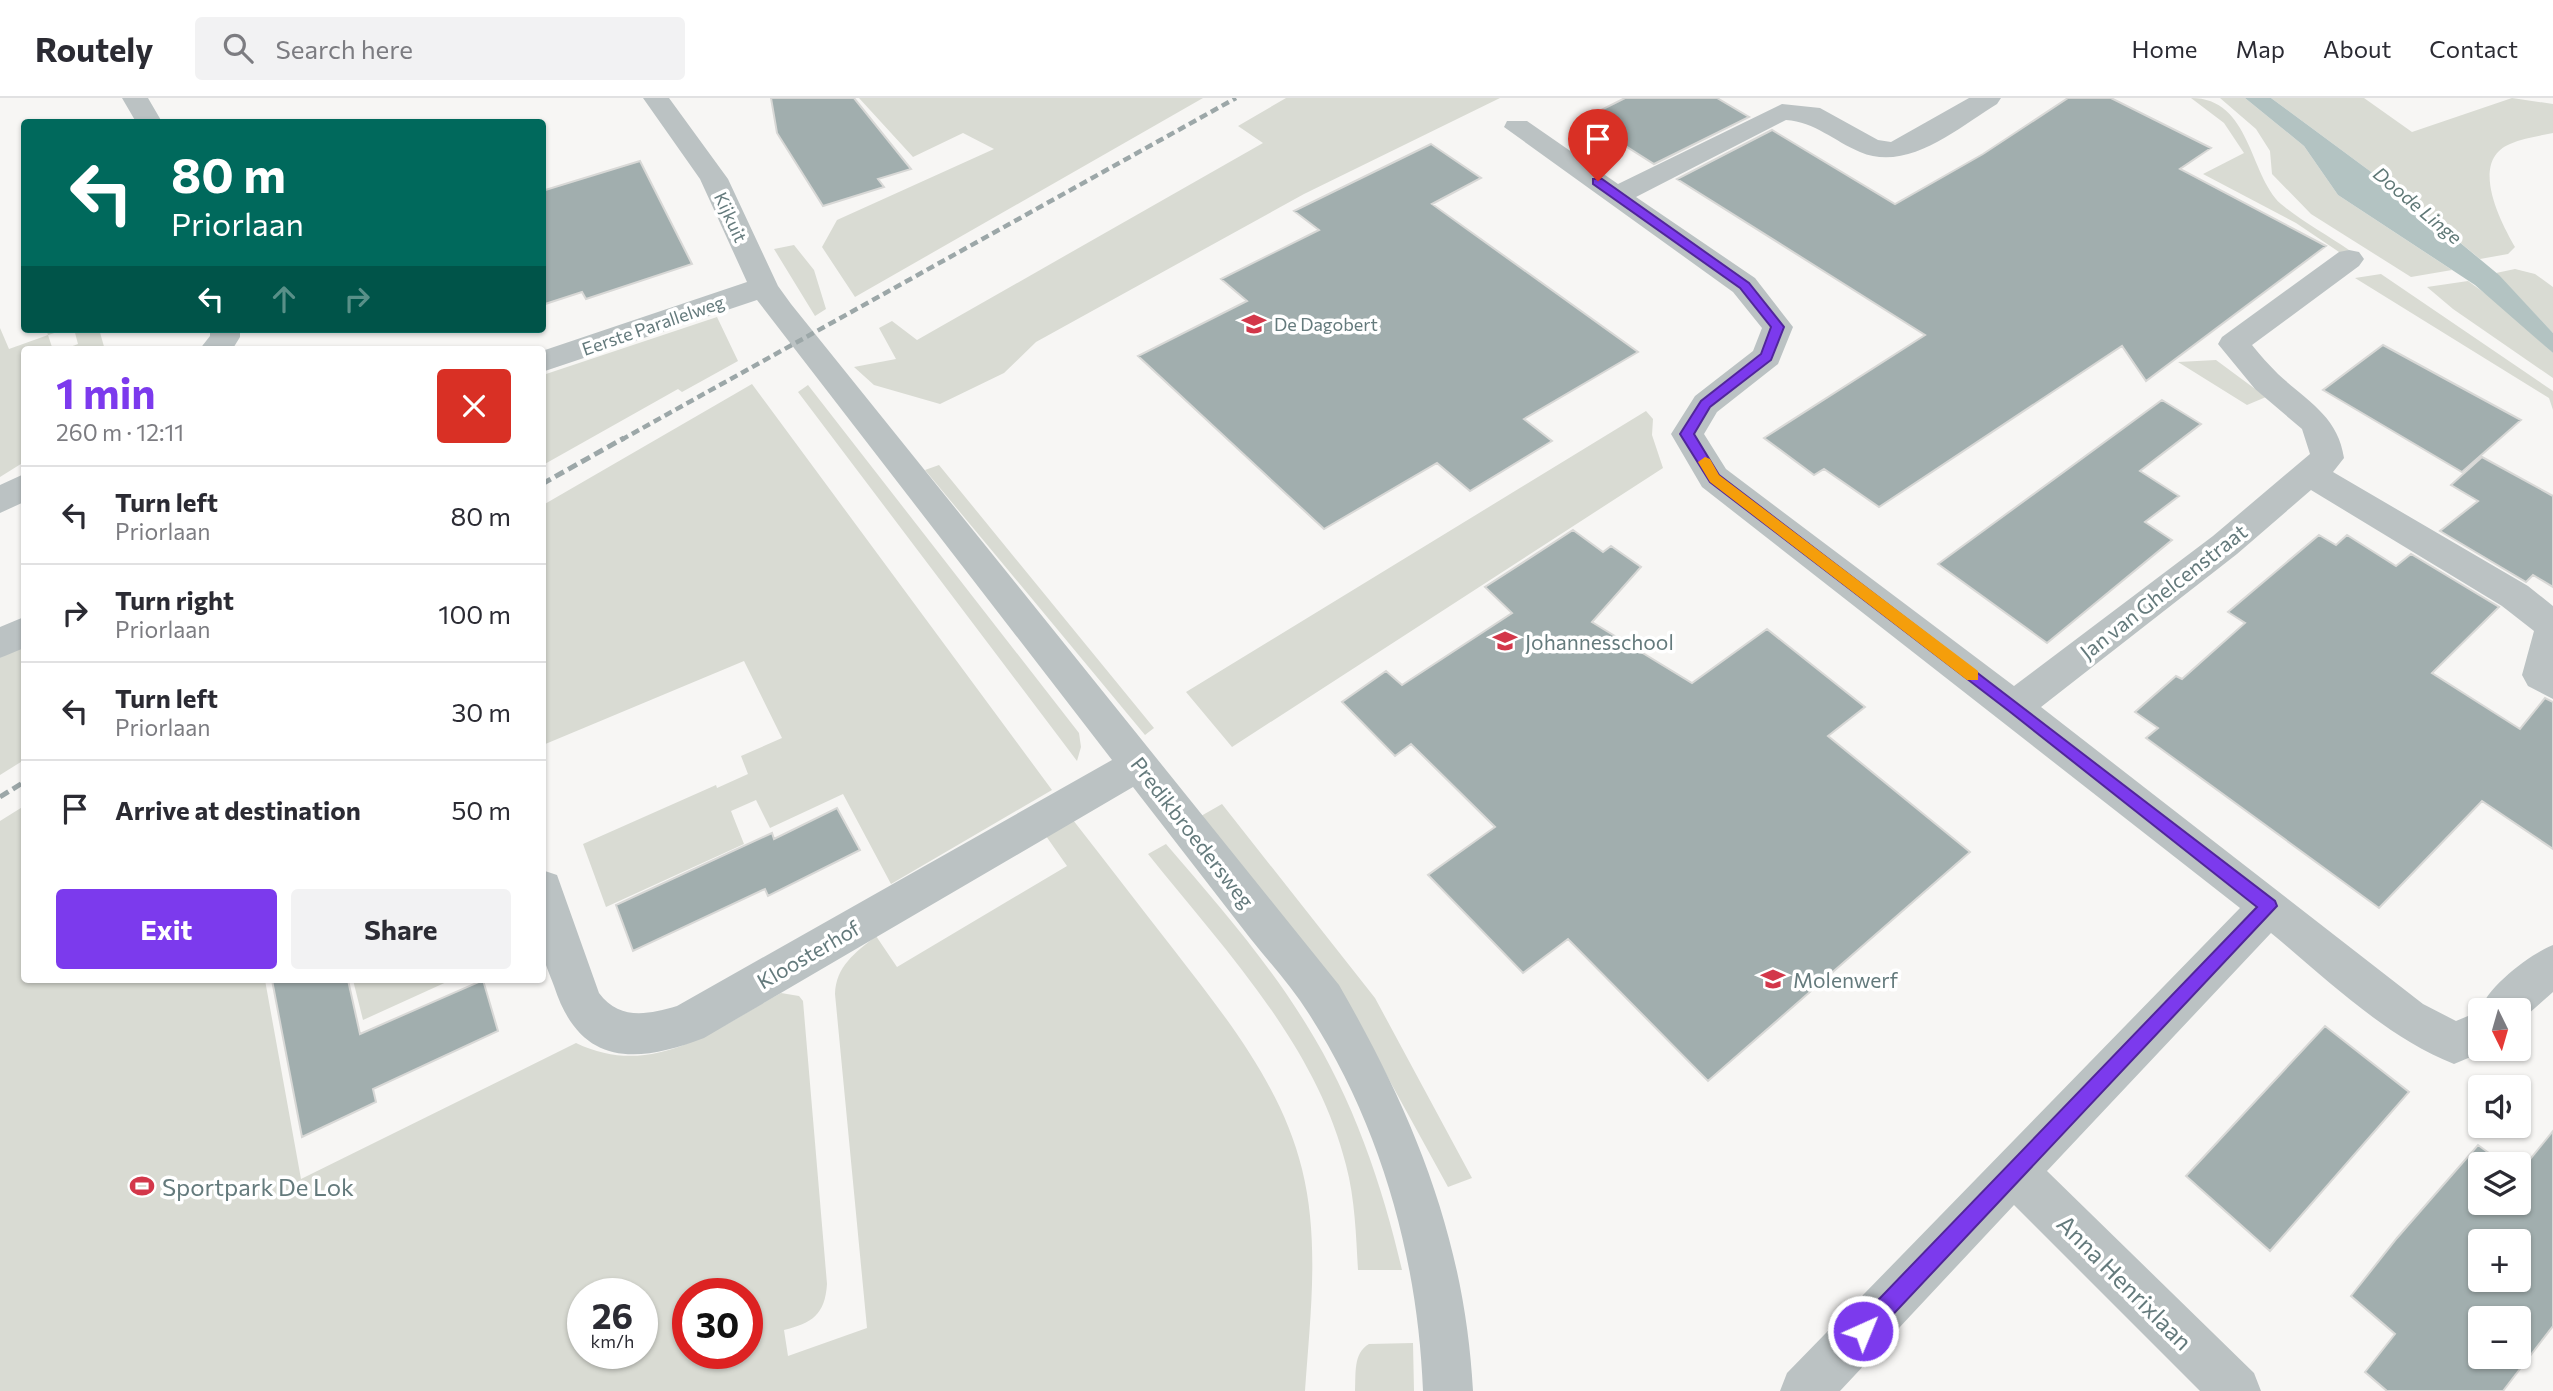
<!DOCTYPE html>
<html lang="en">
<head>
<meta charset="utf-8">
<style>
  body { margin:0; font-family:Commissioner,sans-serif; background:#f2f2f3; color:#2b2b33; height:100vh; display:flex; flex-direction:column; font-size:26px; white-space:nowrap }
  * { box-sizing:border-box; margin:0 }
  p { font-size:23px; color:#7c7c81 }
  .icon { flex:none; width:38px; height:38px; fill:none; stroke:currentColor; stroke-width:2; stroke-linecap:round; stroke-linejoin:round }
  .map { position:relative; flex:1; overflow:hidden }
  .side { position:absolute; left:21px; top:248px; width:525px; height:637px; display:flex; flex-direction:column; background:#fff; border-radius:7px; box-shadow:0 2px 5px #0004 }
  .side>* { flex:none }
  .top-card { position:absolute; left:21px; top:21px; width:525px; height:214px; border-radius:7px; box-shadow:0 2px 5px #0004; background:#00695c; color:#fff; overflow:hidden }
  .needle { width:46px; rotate:175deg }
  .tools { position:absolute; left:2468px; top:900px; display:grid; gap:14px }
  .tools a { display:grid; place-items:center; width:63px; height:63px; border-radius:7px; background:#fff; box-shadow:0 2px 5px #0004; font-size:35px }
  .speed { position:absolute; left:567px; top:1180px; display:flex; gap:14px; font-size:35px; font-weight:700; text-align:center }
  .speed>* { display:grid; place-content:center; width:91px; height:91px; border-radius:50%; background:#fff; box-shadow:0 2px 5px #0004; line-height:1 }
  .speed small { font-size:18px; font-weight:400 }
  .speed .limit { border:10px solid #d22; background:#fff; color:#111 }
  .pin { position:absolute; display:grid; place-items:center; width:60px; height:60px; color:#fff; margin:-72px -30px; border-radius:50% 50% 50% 0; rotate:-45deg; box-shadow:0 0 7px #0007 }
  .pin .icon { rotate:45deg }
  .me { position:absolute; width:77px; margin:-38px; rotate:44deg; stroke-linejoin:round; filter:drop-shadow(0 0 5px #0008) }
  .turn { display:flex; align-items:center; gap:24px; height:147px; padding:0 35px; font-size:32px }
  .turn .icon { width:91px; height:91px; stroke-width:2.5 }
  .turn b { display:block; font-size:49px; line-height:60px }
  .lanes { display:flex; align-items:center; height:66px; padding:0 35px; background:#0003; justify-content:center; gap:35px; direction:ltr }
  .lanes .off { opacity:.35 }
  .round { display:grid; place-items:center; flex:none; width:74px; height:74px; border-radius:7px; background:#f2f2f3 }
  .summary { display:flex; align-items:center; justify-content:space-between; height:119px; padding:0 35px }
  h1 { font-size:42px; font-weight:700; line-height:52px; color:#7c3aed }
  .action { display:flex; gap:14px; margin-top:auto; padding:14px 35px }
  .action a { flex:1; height:80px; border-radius:7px; background:#7c3aed; color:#fff; font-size:28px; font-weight:700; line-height:80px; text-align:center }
  .action a+a { background:#f2f2f3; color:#2b2b33 }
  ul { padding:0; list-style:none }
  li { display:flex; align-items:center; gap:21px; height:98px; padding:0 35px; border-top:2px solid #e1e1e2 }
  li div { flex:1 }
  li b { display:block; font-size:26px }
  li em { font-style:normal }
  header { display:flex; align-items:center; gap:42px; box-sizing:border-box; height:98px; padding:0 35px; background:#fff; border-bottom:2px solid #e1e1e2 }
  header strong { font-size:33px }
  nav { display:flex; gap:38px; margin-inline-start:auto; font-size:24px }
  .search { width:490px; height:63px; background:#f2f2f3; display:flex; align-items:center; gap:18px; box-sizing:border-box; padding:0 24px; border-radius:7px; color:#7c7c81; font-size:26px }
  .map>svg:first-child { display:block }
</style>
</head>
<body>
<header>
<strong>Routely</strong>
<div class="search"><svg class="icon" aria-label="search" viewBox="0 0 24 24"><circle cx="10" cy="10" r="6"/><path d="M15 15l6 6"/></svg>Search here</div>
<nav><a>Home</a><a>Map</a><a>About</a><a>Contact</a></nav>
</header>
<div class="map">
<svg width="2553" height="1293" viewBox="0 0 2553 1293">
  <rect width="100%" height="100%" fill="#f7f6f4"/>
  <path fill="#d9dbd3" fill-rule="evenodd" d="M 859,0 L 1203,0 L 855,199 L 822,149 L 837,122 L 994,51 L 963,35 L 913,59 Z
    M 1286,0 L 1500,0 L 1304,96 L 1036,244 L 1004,275 L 940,306 L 874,287 L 854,269 L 896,261 L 879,230 L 892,223 L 917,242 L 1263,45 L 1238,28 Z
    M 2191,0 C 2251,0 2249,77 2281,106 C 2301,123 2327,137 2349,152 L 2342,156 L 2296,125 L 2203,76 L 2244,55 L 2224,25 Z
    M 2220,0 L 2245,0 L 2304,48 L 2338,97 L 2452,172 L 2411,179 L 2311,116 L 2272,76 L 2270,53 L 2256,31 Z
    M 2271,0 L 2364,0 L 2412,34 L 2512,0 L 2553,6 L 2553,35 C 2539,38 2523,40 2510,46 C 2469,63 2500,123 2515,149 L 2508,156 L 2480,161 L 2405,99 Z
    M 794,147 L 814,172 L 826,211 L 815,218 L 774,151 Z
    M 2515,171 L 2535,176 L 2553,189 L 2553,235 L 2496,175 Z
    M 2381,176 L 2553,293 L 2553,312 L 2549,300 L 2355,180 Z
    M 2468,183 L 2497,204 L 2553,255 L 2553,280 L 2453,211 L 2427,189 Z
    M 717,219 L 738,263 L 682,294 L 678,291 L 543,367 L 543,277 Z
    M 0,230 L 9,251 L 48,237 L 46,231 L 67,231 L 48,237 L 53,252 L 24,252 L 24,364 L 0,379 Z
    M 74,231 L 99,231 L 105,252 L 62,252 L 78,246 Z
    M 2216,262 L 2266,299 L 2247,307 L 2178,264 Z
    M 752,286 L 1052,692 L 891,786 L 843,696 L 770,730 L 756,702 L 731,713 L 744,746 L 606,809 L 583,746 L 716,687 L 717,690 L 748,676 L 741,658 L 782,640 L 744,563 L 543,647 L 543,407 Z
    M 808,287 L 1079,635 L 1081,649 L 1077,663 L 798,294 Z
    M 1646,313 L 1653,321 L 1652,337 L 1663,370 L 1232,649 L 1186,594 Z
    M 939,367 L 1154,630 L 1145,637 L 925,372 Z
    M 24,547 L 24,662 L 0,677 L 0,560 Z
    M 1222,706 L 1375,900 L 1472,1080 L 1448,1089 L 1364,936 L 1201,718 Z
    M 24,708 L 24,882 L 265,882 L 301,1081 L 576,945 C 653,982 715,931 781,895 L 799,898 L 803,903 L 827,1186 C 825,1217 812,1225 784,1232 L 788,1258 L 867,1230 L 835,896 C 836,868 855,855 876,838 L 897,869 L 1067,768 L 1046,738 L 1073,722 C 1107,765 1140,809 1174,852 C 1225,918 1282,988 1302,1071 C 1320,1143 1310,1220 1305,1293 L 0,1293 L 0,723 ZM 583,1195 L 642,1195 L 642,1255 L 583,1255 ZM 688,1195 L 747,1195 L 747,1255 L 688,1255 Z
    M 1166,746 C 1215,803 1266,861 1306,926 C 1353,1001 1382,1086 1402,1172 L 1358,1172 C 1356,1137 1355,1101 1346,1067 C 1316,946 1223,850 1148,756 Z
    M 353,882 L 451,882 L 363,922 Z
    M 1413,1245 L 1414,1293 L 1355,1293 C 1356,1276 1353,1255 1369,1246 Z"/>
  <path fill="#b3c3c2" d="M 2245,0 L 2271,0 L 2405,99 L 2499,177 L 2553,235 L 2553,255 L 2475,187 L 2338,97 L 2304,48 Z"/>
  <path fill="#a1aeae" stroke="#d8d8d6" stroke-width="2" fill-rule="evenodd" d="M 771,0 L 854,0 L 911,71 L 878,81 L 884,89 L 823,108 L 777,35 Z
    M 1625,0 L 1717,0 L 1749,19 L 1654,66 L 1583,21 Z
    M 2068,0 L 2111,0 L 2211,50 L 2180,71 L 2326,148 L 2146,283 L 2122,248 L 1879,409 L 1824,371 L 1814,377 L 1764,340 L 1925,237 L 1677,81 L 1772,32 L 1895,106 L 1983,56 Z
    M 1431,46 L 1481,80 L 1432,106 L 1638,254 L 1524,321 L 1552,343 L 1470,393 L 1437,365 L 1324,431 L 1138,258 L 1247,203 L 1221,181 L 1319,132 L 1294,113 Z
    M 640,63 L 692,166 L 586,201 L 582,194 L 542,207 L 542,93 Z
    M 2383,247 L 2449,283 L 2521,322 L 2462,374 L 2323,292 Z
    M 2162,302 L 2201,326 L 2140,373 L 2179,398 L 2145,424 L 2172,442 L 2047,545 L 1938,466 Z
    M 2482,359 L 2553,398 L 2553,489 L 2533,477 L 2526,484 L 2440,433 L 2478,403 L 2451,387 Z
    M 1573,432 L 1603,454 L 1611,448 L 1641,469 L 1592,524 L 1692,585 L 1767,531 L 1865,609 L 1828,638 L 1970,754 L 1708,983 L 1568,841 L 1523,875 L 1428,777 L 1495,729 L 1411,646 L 1395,658 L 1342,604 L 1386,573 L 1402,587 L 1512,515 L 1485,489 Z
    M 2319,437 L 2336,447 L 2347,437 L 2396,468 L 2411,456 L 2499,509 L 2432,575 L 2520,631 L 2545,600 L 2553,604 L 2553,751 L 2482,703 L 2379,810 L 2146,640 L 2158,630 L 2135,614 L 2176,578 L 2182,581 L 2245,525 L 2228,514 Z
    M 837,710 L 860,752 L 768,798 L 765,791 L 633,853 L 616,807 L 772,735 L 774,741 Z
    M 272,882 L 348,882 L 360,936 L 483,882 L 498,933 L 373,991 L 376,1004 L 302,1039 Z
    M 2325,928 L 2409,994 L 2270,1153 L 2186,1078 Z
    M 2553,1033 L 2553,1228 L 2503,1293 L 2387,1293 L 2365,1274 L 2395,1236 L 2351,1198 L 2397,1140 L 2478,1047 L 2504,1066 L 2480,1066 L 2480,1104 L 2518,1104 L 2518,1076 ZM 2480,1143 L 2518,1143 L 2518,1181 L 2480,1181 ZM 2480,1220 L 2518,1220 L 2518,1258 L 2480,1258 Z"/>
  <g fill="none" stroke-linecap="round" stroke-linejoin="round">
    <path fill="#bbc2c3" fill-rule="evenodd" d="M 122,0 L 148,0 L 162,24 L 136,24 Z
      M 643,0 L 669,0 L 728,81 L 778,188 L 791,206 L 1339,887 C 1414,1017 1465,1142 1473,1293 L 1423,1293 C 1418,1161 1381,1028 1309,916 C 1292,889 1270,865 1250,840 C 1211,790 1172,739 1133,689 L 704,940 C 636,966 580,969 554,888 C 550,877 544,864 542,853 C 540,826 542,798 542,772 L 557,777 L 599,895 C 619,922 647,917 677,908 L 1112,662 L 757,202 L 542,274 L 542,253 L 747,184 L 700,81 Z
      M 1969,0 L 2001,0 L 1997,6 C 1959,29 1908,75 1860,54 C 1834,43 1815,24 1786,22 L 1636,99 L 1755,180 L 1793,229 L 1778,266 L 1717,314 L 1704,336 L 1726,371 L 2014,588 L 2213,438 L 2310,356 L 2302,331 L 2255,291 L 2218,246 L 2222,239 L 2339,154 L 2349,152 L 2359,154 L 2364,161 L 2359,168 L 2252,247 C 2260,257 2269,267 2278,276 C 2307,303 2338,318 2344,360 L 2333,374 L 2528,488 L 2553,508 L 2553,601 L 2528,588 L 2522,577 L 2534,533 L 2502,508 L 2311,392 L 2237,456 L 2041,609 L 2423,906 L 2456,923 L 2480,913 L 2480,950 L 2492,950 L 2454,966 C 2384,938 2328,882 2271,835 L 2047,1073 L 2254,1275 L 2261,1293 L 2200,1293 L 2014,1107 L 1840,1293 L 1780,1293 L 1787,1275 L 2240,810 L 1702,389 L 1671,336 L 1695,298 L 1753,253 L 1762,230 L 1733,194 L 1504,29 L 1507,23 L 1527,23 L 1618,86 L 1782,6 L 1820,10 L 1878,42 L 1891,44 Z
      M 210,231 L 240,231 L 240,239 L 232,252 L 199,252 L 210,238 Z
      M 24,376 L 24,404 L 0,415 L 0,387 Z
      M 24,519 L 24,550 L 0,560 L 0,529 Z
      M 2553,847 L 2553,894 L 2518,925 L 2518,912 L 2480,913 C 2486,890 2530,856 2553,847 Z"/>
    <path stroke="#9ca7a8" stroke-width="4.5" stroke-dasharray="8 4.5" stroke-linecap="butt" d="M 621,342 L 1236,0"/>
    <path stroke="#9ca7a8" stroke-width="5" stroke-dasharray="10 5" stroke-linecap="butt" d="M 542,386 L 624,340
      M 0,699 L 24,684"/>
  </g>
  <path fill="#7c3aed" stroke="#51269a" stroke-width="2" d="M 1593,81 L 1602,81 L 1749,185 L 1784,229 L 1771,262 L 1710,309 L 1694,336 L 1719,377 L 2275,803 L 2277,808 L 1870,1241 L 1863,1244 L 1855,1241 L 1852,1233 L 1855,1226 L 2257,809 L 2009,613 L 1710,384 L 1680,336 L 1701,303 L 1761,256 L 1771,229 L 1740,190 L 1593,86 Z"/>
  <path fill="#f59e0b" d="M 1705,359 L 1710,361 L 1719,377 L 1978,573 L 1978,582 L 1967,582 L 1710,384 L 1698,364 Z"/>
  <defs>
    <g id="school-bare" transform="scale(1.89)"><path d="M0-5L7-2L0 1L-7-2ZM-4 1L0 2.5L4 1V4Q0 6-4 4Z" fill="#d3374a" stroke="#fff" stroke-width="2.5" paint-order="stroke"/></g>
    <g id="stadium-bare" transform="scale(1.89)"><path d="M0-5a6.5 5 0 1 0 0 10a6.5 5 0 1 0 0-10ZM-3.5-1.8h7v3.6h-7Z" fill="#d3374a" stroke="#fff" stroke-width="2.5" paint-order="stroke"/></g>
  </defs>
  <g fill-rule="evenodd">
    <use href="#school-bare" x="1254" y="226"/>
    <use href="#school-bare" x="1505" y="543"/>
    <use href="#school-bare" x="1773" y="881"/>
    <use href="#stadium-bare" x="142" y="1088"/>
  </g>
  <g text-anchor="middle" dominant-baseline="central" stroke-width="7" stroke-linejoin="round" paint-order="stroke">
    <g font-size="18" fill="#647a7c" stroke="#fff">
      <text transform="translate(731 119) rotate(65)">Kijkuit</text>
      <text transform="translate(653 227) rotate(-19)">Eerste Parallelweg</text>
    </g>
    <g font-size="18" fill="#647a7c" stroke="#fff" text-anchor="start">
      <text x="1274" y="226">De Dagobert</text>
    </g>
    <g font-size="19" font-style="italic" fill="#5f7876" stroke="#fff">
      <text transform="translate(2418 107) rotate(40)">Doode Linge</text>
    </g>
    <g font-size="21" fill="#647a7c" stroke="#fff">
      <text transform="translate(2163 493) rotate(-38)">Jan van Ghelcenstraat</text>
      <text transform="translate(1193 734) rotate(52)">Predikbroedersweg</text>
      <text transform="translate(808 856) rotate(-30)">Kloosterhof</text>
    </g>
    <g font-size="21" fill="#647a7c" stroke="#fff" text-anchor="start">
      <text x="1525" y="543">Johannesschool</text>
      <text x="1793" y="881">Molenwerf</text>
    </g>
    <g font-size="24" fill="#647a7c" stroke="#fff" text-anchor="start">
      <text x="162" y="1088">Sportpark De Lok</text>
    </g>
    <g font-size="24" fill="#647a7c" stroke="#fff">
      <text transform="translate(2125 1184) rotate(45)">Anna Henrixlaan</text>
    </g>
  </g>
</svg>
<div class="tools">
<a><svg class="needle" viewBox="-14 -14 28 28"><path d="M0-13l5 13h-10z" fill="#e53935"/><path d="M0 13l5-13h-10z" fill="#7c7c81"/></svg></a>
<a><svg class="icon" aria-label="sound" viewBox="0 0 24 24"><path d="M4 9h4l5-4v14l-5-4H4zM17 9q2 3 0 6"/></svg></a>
<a><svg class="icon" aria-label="layers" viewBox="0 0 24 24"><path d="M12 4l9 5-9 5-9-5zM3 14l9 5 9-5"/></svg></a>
<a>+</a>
<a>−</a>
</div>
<div class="speed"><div>26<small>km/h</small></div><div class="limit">30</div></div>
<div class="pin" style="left:1598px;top:83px;background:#d93025"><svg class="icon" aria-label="arrive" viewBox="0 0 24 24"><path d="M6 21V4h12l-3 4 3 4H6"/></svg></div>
<svg class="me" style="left:1863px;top:1233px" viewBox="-20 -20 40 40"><circle r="17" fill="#7c3aed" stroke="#fff" stroke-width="3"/><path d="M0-11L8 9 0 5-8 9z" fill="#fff"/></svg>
<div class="top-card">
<div class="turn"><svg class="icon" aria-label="left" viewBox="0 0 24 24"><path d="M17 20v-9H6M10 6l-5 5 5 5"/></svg><div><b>80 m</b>Priorlaan</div></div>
<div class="lanes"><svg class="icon" aria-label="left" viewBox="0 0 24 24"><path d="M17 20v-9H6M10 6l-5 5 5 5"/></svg><svg class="icon off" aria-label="ahead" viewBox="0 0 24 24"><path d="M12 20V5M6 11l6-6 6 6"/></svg><svg class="icon off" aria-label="right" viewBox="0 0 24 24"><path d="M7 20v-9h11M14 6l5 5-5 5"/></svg></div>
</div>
<section class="side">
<div class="summary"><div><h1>1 min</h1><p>260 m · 12:11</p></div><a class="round" style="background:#d93025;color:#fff"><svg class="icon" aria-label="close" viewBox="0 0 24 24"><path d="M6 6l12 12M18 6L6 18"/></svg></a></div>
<ul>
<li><svg class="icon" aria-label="left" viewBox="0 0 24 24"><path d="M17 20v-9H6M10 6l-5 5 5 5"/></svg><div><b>Turn left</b><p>Priorlaan</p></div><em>80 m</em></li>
<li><svg class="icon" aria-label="right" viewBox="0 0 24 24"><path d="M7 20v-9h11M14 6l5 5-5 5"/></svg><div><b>Turn right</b><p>Priorlaan</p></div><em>100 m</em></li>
<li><svg class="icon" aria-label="left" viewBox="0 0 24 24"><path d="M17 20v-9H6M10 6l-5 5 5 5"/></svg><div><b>Turn left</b><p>Priorlaan</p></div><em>30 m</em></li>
<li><svg class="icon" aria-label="arrive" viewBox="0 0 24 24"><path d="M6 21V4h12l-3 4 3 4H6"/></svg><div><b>Arrive at destination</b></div><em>50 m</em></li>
</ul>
<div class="action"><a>Exit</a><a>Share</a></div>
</section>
</div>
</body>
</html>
